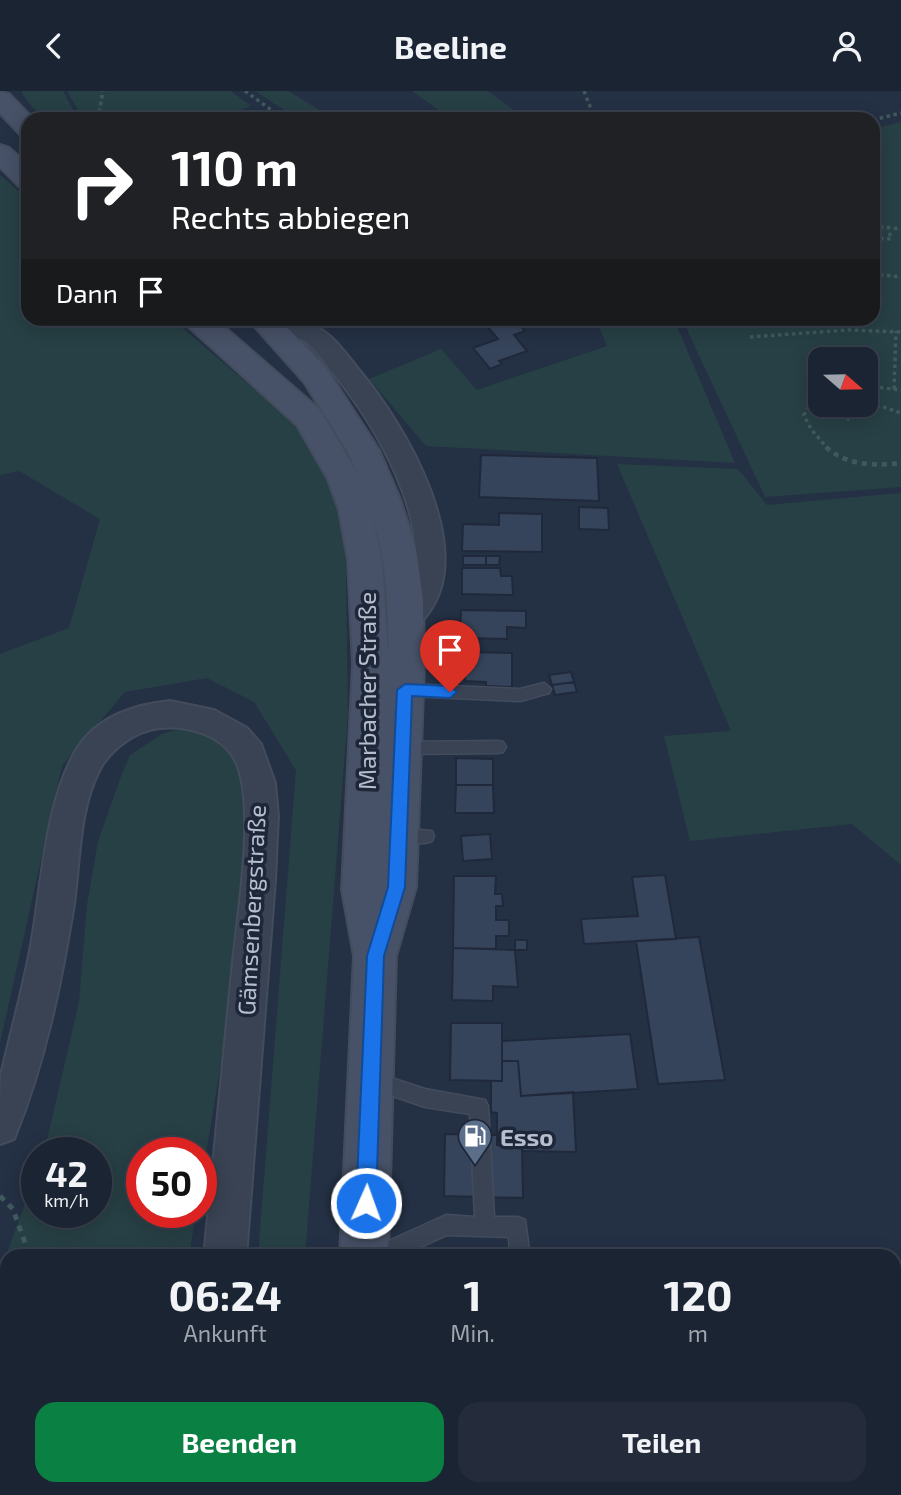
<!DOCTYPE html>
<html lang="de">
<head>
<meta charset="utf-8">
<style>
  body { margin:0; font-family:"Exo 2",sans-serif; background:#242c3b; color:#f1f3f6; height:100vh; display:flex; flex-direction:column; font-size:26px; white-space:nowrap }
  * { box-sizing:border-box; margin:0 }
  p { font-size:23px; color:#a0a4ac }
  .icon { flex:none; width:38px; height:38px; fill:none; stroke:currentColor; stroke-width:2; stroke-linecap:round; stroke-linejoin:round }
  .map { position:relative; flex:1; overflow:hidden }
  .drawer { position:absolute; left:0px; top:1158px; width:901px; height:247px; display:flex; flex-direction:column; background:#1b2433; border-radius:21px 21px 0 0; box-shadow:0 4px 18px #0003,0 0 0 2px #39414e }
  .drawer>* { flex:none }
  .guide { position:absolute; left:21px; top:21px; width:859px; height:214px; border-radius:21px; box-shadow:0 4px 18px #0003,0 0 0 2px #39414e; background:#202124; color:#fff; overflow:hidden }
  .needle { width:46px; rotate:110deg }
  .buttons { position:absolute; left:808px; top:256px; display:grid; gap:14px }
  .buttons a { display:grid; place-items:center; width:70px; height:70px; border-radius:14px; background:#1b2433; box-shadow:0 4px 18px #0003,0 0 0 2px #39414e; font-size:35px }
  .speed { position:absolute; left:21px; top:1046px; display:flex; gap:14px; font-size:35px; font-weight:700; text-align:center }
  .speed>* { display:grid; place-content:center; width:91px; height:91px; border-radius:50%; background:#1b2433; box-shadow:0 4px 18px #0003,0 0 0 2px #39414e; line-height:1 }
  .speed small { font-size:18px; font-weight:400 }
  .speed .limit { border:10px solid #d22; background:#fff; color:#111 }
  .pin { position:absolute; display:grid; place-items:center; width:60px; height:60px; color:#fff; margin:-72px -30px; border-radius:50% 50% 50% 0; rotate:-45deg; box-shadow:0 0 7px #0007 }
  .pin .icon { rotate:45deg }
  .me { position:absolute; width:77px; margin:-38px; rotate:2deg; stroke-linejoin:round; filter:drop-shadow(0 0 5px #0008) }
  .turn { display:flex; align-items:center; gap:24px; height:147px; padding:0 35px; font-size:32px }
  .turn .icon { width:91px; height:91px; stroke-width:2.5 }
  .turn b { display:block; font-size:49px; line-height:60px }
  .then { display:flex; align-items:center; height:66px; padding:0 35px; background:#0003; gap:14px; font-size:26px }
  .eta { display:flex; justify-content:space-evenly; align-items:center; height:119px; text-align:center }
  .eta b { font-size:42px; font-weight:700; line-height:49px }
  .action { display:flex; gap:14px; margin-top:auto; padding:14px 35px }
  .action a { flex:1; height:80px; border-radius:21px; background:#0b8043; color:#fff; font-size:28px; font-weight:700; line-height:80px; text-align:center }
  .action a+a { background:#242c3b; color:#f1f3f6 }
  header { display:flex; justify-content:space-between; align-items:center; height:91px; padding:0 35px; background:#1b2433; font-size:32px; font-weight:700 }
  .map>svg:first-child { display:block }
</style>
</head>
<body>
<header><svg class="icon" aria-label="back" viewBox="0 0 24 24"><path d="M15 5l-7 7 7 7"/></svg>Beeline<svg class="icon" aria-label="person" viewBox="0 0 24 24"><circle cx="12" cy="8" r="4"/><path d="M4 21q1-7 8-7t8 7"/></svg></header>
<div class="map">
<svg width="901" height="1404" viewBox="0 0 901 1404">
  <rect width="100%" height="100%" fill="#243044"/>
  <path fill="#274045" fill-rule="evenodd" d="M 21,0 L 63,0 L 78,28 C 48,28 37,28 21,0 Z
    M 67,0 L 231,0 L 251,15 L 218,28 L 83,28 Z
    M 255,0 L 288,0 L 335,28 L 298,28 Z
    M 412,0 L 488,0 L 515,20 L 496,28 L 451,28 Z
    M 901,31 L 901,396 L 765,406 L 682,228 L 873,228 L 873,38 ZM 821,268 L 866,268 L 866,313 L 821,313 Z
    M 0,84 L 28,108 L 28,228 L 172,228 L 293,331 L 345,414 L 348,623 L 305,1165 L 258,1165 L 296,679 L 254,611 L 207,587 L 125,601 L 62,675 L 0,952 L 0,563 L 69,537 L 100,428 L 19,380 L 0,384 Z
    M 596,228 L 674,228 L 735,372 L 426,355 L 369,288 L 441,258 L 477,299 L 607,255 Z
    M 617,373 L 738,378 L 767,414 L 901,402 L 901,774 L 852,733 L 690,750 L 664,645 L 731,640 Z
    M 203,632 L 249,667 L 256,760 L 201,1093 L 201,1062 L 142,1062 L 142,1122 L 196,1122 L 189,1165 L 7,1166 L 7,1398 L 151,1398 L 150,1404 L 0,1404 L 0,1180 L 37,1081 L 37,1122 L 96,1122 L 96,1062 L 44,1062 L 79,911 L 87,814 L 98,750 L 120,688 L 130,664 L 162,643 Z"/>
  <path fill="#36445b" stroke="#20293b" stroke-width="2" d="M 500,230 L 505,235 L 517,231 L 525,240 L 514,244 L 527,260 L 499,270 L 502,273 L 490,278 L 473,257 L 498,248 L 487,235 Z
    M 481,364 L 597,367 L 599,410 L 479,406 Z
    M 579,416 L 608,417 L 609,439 L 579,438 Z
    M 499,422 L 542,423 L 542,461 L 462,460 L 463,433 L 499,434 Z
    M 463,465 L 486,465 L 486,474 L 463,474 Z
    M 486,465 L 500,465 L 499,474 L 486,474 Z
    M 462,477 L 500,477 L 501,485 L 512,485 L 513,504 L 462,503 Z
    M 461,519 L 526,520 L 526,537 L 507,536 L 507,548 L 460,547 Z
    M 465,561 L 512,562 L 512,596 L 486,595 L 486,591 L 465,590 Z
    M 571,581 L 574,591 L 552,594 L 549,584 Z
    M 574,591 L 577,601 L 555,604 L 552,594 Z
    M 456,667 L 493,668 L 493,694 L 456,694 Z
    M 456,694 L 493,694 L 494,722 L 455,722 Z
    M 490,743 L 492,768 L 463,770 L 461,745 Z
    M 665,784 L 676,848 L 584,853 L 581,828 L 638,825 L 632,786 Z
    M 454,785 L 496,785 L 495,803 L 502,803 L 503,815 L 496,815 L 496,829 L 509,829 L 509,845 L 496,845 L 496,858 L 453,857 Z
    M 699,846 L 725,989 L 658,993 L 636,850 Z
    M 515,849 L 527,849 L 527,859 L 515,859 Z
    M 453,857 L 515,859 L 518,896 L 493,895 L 493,910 L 452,909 Z
    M 451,932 L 502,932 L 502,990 L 450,989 Z
    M 630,943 L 638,998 L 521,1005 L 518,970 L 502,970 L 502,950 Z
    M 502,970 L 518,970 L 521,1005 L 573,1001 L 576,1061 L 522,1060 L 522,1055 L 497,1054 L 497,1022 L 491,1021 L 491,990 L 502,990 Z
    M 445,1043 L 497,1044 L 497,1054 L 522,1055 L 523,1107 L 444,1105 Z"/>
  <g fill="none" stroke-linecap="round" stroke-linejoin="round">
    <g stroke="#434c5d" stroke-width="3">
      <path id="service" d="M 544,592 L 551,598 L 549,602 L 520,610 L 405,605 L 398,599 L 405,593 L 520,598 Z
        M 498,650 L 503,651 L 506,656 L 503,661 L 498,662 L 402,663 L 397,662 L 394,657 L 397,652 L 402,651 Z
        M 397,737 L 432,740 L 434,745 L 432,750 C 421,754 402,753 391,749 L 389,744 L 391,739 Z
        M 373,981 L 425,998 L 485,1009 L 488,1015 L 494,1126 L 518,1126 L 525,1129 L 530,1166 L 510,1166 L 509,1146 L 447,1144 L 399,1166 L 366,1166 L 369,1159 L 446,1124 L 475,1126 L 470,1023 L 425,1016 L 367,996 L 364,990 L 367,984 Z"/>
    </g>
    <g stroke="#434c5d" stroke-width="4">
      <path id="minor" d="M 299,232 C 328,234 342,258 359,279 C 404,332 480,460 426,525 C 416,537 411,541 395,536 L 391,528 C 396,518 409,509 412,498 C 432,429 376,335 334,283 C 324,271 316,257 302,248 L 278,250 L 269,248 L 265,242 L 269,236 Z
        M 170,610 L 214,619 L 247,637 L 261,653 L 275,692 L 278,725 L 275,789 L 246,1166 L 204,1166 C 214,1067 223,969 233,871 C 238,821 256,715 236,671 C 223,643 186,634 159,637 C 135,640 111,658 100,678 C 79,717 80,770 74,813 C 61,894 45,972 14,1048 L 0,1053 C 0,1032 0,1005 1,984 C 11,940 23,898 31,854 C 42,794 46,695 84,648 C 105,623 140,613 170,610 Z
        M 183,1398 L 229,1398 L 229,1404 L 183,1404 Z"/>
    </g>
    <g stroke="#434c5d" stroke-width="4">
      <path id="secondary" d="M 0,1 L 9,3 L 33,28 L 28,28 L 28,45 L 19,42 L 0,22 Z
        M 0,54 L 9,57 L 28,74 L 28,97 L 19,95 L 0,76 Z
        M 184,228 L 215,228 L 320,319 L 357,382 L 348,361 L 304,291 L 248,228 L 279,228 L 326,277 L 379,359 L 400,408 L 416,458 L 423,509 L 424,573 L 416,796 L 396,865 L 388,1166 L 340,1166 L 354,865 L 342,799 L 353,573 L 348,469 L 339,419 L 328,388 L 297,334 L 188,235 ZM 373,427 C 386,472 389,514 388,561 L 382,469 Z
        M 327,1398 L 379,1398 L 379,1404 L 327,1404 Z"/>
    </g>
    <path stroke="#40595d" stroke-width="3.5" stroke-dasharray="3.5 3.5" stroke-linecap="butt" d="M 245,0 L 284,28
      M 584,0 L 595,28
      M 98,28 L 103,0
      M 873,29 L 901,22
      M 873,135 L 901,138
      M 873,147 L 891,148 L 888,136
      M 873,183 L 901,186
      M 750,246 L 849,239 L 901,241
      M 866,295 L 901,299
      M 894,298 L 896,240
      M 821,299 L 816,302 L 804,324 L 811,338 L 828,358
      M 847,329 L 857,317 L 881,315 L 901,322"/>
    <path stroke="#40595d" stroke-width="4.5" stroke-dasharray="5 5" stroke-linecap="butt" d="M 826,356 C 847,375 875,375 901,372"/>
    <path stroke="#40595d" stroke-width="5" stroke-dasharray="6 6" stroke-linecap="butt" d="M 0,1105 L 13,1118 L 30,1166
      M 894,1178 L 901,1177
      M 44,1398 L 44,1404"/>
    <use href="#service" fill="#394354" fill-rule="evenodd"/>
    <use href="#minor" fill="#394354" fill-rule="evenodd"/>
    <use href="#secondary" fill="#475167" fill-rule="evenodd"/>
  </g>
  <path fill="#1a73e8" stroke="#114b97" stroke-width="2" d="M 405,593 L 450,595 L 457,601 L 450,607 L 412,605 L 405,796 L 384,865 L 376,1112 L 373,1119 L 366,1122 L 359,1119 L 356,1112 L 367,865 L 388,796 L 397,599 Z"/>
  <defs>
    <g id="fuel-pin" transform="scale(1.75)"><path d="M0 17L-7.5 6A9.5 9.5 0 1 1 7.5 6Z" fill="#5c6f8a" stroke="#1e2739"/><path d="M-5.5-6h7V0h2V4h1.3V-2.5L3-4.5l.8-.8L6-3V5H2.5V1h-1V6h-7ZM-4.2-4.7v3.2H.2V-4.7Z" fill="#fff"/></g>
  </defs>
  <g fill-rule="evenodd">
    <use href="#fuel-pin" x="475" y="1045"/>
  </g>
  <g text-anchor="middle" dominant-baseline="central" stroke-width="7" stroke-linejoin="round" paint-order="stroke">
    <g font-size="24" fill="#b6becd" stroke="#1e2739">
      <text transform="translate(366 600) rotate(-90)">Marbacher Straße</text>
      <text transform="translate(251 819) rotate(-87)">Gämsenbergstraße</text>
    </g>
    <g font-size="24" font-weight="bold" fill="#b6becd" stroke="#1e2739" text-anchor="start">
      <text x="500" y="1045">Esso</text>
    </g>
  </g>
</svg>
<div class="buttons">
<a><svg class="needle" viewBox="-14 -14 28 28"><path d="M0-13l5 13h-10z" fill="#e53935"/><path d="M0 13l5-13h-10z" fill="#a0a4ac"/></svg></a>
</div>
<div class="speed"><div>42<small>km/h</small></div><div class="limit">50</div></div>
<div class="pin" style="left:450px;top:601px;background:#d93025"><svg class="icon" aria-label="arrive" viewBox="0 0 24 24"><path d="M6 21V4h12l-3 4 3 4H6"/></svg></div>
<svg class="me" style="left:366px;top:1112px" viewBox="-20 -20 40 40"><circle r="17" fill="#1a73e8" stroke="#fff" stroke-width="3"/><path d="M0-11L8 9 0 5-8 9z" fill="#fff"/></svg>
<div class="guide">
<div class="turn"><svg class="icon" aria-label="right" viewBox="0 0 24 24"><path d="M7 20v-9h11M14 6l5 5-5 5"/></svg><div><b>110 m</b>Rechts abbiegen</div></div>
<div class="then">Dann<svg class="icon" aria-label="arrive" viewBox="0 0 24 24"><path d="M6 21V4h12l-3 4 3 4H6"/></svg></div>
</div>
<section class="drawer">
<div class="eta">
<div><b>06:24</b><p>Ankunft</p></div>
<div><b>1</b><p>Min.</p></div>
<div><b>120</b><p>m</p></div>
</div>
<div class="action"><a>Beenden</a><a>Teilen</a></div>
</section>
</div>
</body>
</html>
